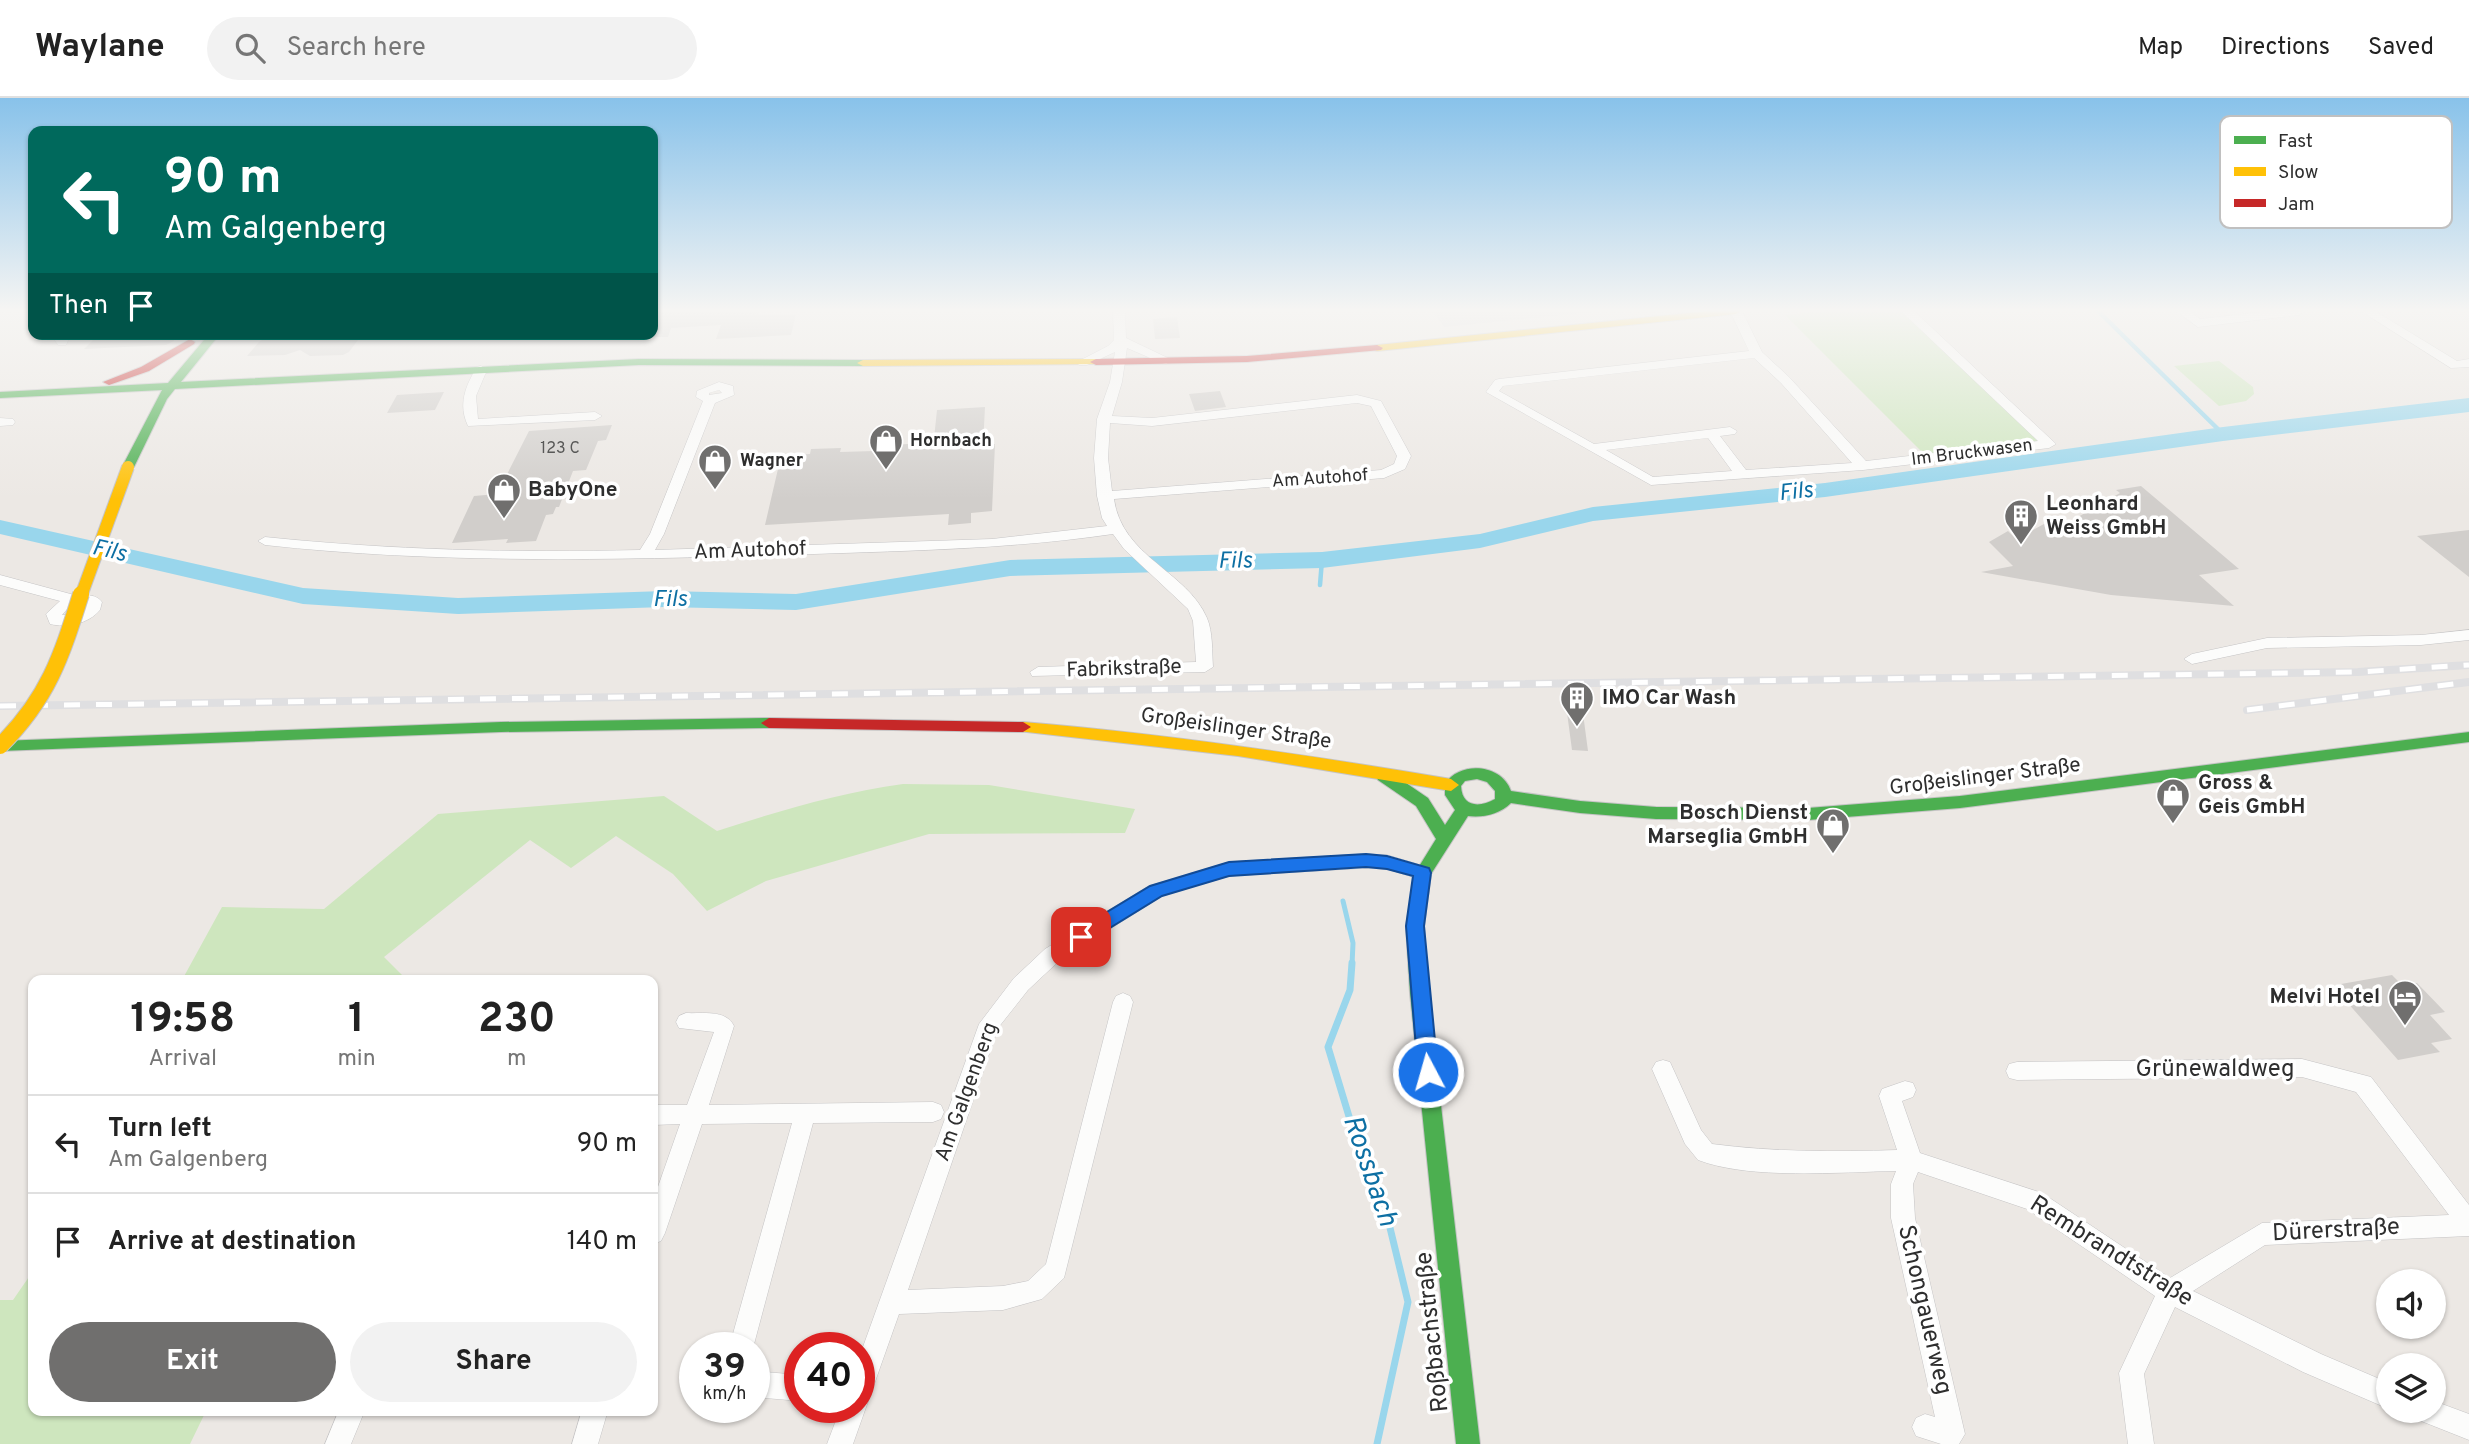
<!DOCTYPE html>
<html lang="en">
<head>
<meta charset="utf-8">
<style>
  body { margin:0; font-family:Overpass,sans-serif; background:#f2f2f2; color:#222; height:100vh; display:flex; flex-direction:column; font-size:26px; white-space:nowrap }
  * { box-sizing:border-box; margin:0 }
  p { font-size:23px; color:#767676 }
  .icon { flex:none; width:38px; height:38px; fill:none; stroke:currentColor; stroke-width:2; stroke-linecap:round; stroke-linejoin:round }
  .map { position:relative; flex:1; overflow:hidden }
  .panel { position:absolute; left:28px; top:877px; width:630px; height:441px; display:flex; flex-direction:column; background:#fff; border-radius:14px; box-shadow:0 2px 5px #0004 }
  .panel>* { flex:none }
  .guide { position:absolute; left:28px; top:28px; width:630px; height:214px; border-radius:14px; box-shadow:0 2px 5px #0004; background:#00695c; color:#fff; overflow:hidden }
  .controls { position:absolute; left:2376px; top:1171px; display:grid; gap:14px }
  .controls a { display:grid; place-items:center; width:70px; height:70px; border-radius:50%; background:#fff; box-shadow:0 2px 5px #0004; font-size:35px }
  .speed { position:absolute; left:679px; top:1234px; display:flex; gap:14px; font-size:35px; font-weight:700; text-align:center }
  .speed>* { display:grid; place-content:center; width:91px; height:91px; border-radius:50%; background:#fff; box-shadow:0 2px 5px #0004; line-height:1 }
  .speed small { font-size:18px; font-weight:400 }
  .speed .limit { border:10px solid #d22; background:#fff; color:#111 }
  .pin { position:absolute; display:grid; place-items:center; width:60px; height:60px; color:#fff; margin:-30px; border-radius:14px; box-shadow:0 4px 10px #0006 }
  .me { position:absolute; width:77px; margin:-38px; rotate:354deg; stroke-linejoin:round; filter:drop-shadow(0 0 5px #0008) }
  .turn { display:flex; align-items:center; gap:24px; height:147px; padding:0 21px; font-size:32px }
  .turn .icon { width:91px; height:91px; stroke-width:2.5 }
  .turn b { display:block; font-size:49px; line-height:60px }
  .then { display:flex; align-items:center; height:66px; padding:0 21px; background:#0003; gap:14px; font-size:26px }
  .eta { display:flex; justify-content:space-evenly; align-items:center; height:119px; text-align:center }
  .eta b { font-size:42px; font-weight:700; line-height:49px }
  .cta { display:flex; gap:14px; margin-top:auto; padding:14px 21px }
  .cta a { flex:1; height:80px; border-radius:42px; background:#706f6e; color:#fff; font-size:28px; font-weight:700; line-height:80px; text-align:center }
  .cta a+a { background:#f2f2f2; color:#222 }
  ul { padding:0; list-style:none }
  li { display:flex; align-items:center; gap:21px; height:98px; padding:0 21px; border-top:2px solid #e0e0e0 }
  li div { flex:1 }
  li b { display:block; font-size:26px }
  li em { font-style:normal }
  header { display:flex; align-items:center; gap:42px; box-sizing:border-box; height:98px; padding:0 35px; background:#fff; border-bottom:2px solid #e0e0e0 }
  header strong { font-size:33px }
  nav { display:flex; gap:38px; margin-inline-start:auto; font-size:24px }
  .search { width:490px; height:63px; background:#f2f2f2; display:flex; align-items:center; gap:18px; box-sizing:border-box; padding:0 24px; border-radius:38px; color:#767676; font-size:26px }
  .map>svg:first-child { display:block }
</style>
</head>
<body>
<header>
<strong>Waylane</strong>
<div class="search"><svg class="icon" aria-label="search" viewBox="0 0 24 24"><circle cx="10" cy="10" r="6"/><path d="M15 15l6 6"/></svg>Search here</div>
<nav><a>Map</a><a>Directions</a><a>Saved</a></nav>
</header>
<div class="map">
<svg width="2469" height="1346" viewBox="0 0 2469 1346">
  <rect width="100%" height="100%" fill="#ece8e4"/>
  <path fill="#dcd9db" d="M 1433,213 L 1605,213 L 1444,229 Z"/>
  <path fill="#cee6be" d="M 1822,213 L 1905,213 L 2049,348 L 1933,365 L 1785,217 Z
    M 2219,263 L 2253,289 L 2254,296 L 2246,303 L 2219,308 L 2174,268 Z
    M 903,686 L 989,687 L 1135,711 L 1125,735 L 929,736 L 766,783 L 707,813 L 673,776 L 616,738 L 571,770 L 530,742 L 384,859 L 407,882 L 182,882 L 222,809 L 324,811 L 438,716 L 664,698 L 717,733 C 779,713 838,695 903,686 Z
    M 33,1173 L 33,1312 L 206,1313 L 190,1346 L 0,1346 L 0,1202 L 13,1202 Z"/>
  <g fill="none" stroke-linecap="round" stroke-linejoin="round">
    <path stroke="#99d6ec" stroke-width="4.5" d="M 2098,213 L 2223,336
      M 1320,487 L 1322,462"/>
    <path stroke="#99d6ec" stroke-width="5" d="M 1343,803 L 1353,845 L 1352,867"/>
    <path stroke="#99d6ec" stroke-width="7" d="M 1352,865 L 1350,892 L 1328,949 L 1351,1025 L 1383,1101 L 1408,1204 L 1377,1346"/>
    <path fill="#99d6ec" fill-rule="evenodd" d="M 2469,300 L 2469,314 L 2223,343 L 1825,399 L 1593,423 L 1480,450 L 1322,470 L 1010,478 L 796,512 L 664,509 L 458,516 L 303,506 L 0,436 L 0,422 L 303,490 L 458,500 L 664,493 L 796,496 L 1010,462 L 1322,454 L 1480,436 L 1593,409 L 1825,385 L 2223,329 Z"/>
  </g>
  <path fill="#d1cecb" d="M 653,213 L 759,213 L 758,217 L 796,216 L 791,237 L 716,241 L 721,227 L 671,230 L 668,239 L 653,239 Z
    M 1177,219 L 1180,240 L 1155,241 L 1153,221 Z
    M 99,236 L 174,236 L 174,243 L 166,247 L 84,251 Z
    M 271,236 L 349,236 L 358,242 L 349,254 L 343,257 L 310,258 L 300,252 L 285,257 L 247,258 L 259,244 Z
    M 1220,293 L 1226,309 L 1195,313 L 1189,296 Z
    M 444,294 L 435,312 L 387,315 L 397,297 Z
    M 985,309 L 983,347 L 995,346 L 992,413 L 971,415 L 971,425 L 948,427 L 949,416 L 765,427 L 781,358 L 810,356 L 811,351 L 841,350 L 840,354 L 874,353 L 876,334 L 889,333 L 889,347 L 908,346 L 908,351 L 933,350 L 937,312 Z
    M 612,327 L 606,342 L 598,343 L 586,372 L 573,373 L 559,409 L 556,409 L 553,416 L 546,417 L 536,443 L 506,445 L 508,441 L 452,445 L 474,398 L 497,396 L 529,333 Z
    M 2141,388 L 2239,471 L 2199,477 L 2234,508 L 2111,497 L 1981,474 L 2013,468 L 1989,444 L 2008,433 L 2016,441 L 2055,420 L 2064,427 L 2120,395 L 2116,392 Z
    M 2469,432 L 2469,479 L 2417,438 Z
    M 1566,607 L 1582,608 L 1588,653 L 1572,652 Z
    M 2392,877 L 2403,888 L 2417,885 L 2445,914 L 2430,917 L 2452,941 L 2431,945 L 2440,954 L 2398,962 L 2346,903 L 2355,902 L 2341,886 Z"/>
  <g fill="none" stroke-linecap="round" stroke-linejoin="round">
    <g stroke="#c5c4c5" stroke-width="1">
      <path id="street" d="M 1113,213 L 1125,213 L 1126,240 L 1172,262 L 1166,266 L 1162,265 L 1127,250 L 1122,284 L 1112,318 L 1152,320 L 1357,297 L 1381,303 L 1411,358 L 1405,371 L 1384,380 L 1114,401 C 1122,459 1187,473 1207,520 C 1213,534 1212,554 1213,569 L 1205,574 L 1032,578 L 1030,574 L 1038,569 L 1196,564 L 1193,523 L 1188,511 L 1124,451 L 1113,436 C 1004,452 894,453 785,457 C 611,462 438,466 265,447 L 258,443 L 265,439 C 390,452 515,455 640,452 L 650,436 L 703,303 L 696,299 L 697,293 L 719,284 L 733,288 L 734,297 L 715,305 L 664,436 L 655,452 L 992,441 L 1107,428 L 1102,420 L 1097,398 L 1094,360 L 1097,321 L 1110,284 L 1115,254 L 1087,267 L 1079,267 L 1077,264 L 1108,248 L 1114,242 ZM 719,292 L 722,295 L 709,297 L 709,295 ZM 1357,305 L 1371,308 L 1397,358 L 1394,366 L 1381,372 L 1112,393 L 1108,360 L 1110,325 L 1152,328 Z
        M 1730,213 L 1742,213 L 1762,254 L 1789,279 L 1866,363 L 2038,343 L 1901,213 L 1914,213 L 2056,346 L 2049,350 L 1863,372 L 1651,387 L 1486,294 L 1495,282 L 1499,281 L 1749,253 ZM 1754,260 L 1781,285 L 1852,365 L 1746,372 L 1720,338 L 1735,336 L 1737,333 L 1730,329 L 1594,346 L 1499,293 L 1503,288 ZM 1708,340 L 1732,373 L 1653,379 L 1606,352 Z
        M 2176,213 L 2189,213 L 2200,221 L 2272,213 L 2305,213 L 2299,217 L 2198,229 Z
        M 2361,213 L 2375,213 L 2457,263 L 2469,261 L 2469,269 L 2451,270 Z
        M 58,236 L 71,236 L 66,247 L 58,247 L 54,241 Z
        M 481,268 L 487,272 L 476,298 L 478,321 L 595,314 L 602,318 L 595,322 L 468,328 C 458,307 465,288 477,269 Z
        M 0,320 L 13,321 L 15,324 L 13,327 L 0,328 Z
        M 0,477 L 78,498 C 86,496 97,497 102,504 L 100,512 C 88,526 67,530 50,526 L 46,516 L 60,503 L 0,487 ZM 84,506 L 85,510 L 71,517 L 62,517 L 68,510 Z
        M 2469,532 L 2469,542 L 2421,547 L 2267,550 L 2192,566 L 2184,561 L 2192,556 L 2267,540 L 2421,537 Z
        M 1365,756 L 1387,757 L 1430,770 L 1432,775 L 1430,780 L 1423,782 L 1387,771 L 1365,770 L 1229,778 L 1162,798 L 1059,863 L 1028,892 L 998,930 L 908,1192 L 1003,1188 L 1028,1183 L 1046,1166 L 1113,904 L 1116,898 L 1123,895 L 1130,898 L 1133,904 L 1064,1180 L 1042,1201 L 1003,1212 L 899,1216 L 853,1346 L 827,1346 L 841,1309 L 859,1309 L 859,1260 L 979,926 L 1014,880 L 1045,851 L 1149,788 L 1229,764 Z
        M 686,915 C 702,916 726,911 734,928 L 709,1007 L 933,1004 L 941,1007 L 944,1014 L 941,1021 L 933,1024 L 813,1025 L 753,1250 L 729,1250 L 792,1025 L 702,1026 L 665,1135 L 661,1143 L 653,1146 L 653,1103 L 680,1026 L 653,1027 L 653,1007 L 687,1007 L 714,934 L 679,930 L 676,924 L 679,918 Z
        M 2302,961 L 2371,979 L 2469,1107 L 2469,1138 L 2265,1147 L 2193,1193 L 2321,1256 L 2389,1285 L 2389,1311 L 2303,1274 L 2175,1209 L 2144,1276 L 2154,1346 L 2128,1346 L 2119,1275 L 2155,1198 L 2027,1111 L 1918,1074 L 1913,1086 L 1915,1120 L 1965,1336 L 1959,1346 L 1941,1346 L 1916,1338 L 1912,1329 L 1916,1320 L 1925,1316 L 1935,1319 L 1891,1120 L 1891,1086 L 1896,1073 C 1840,1074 1750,1082 1698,1062 L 1685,1046 L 1652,971 L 1656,964 L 1663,962 L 1670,964 L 1701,1032 L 1712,1046 C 1774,1054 1834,1054 1897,1052 L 1879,998 L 1882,991 L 1905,983 L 1913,985 L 1916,992 L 1913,999 L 1902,1003 L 1920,1055 L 2042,1095 L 2170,1180 L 2262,1125 L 2449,1117 L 2356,994 L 2302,979 L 2017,982 L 2009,980 L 2006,973 L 2009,966 L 2017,964 Z
        M 754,1273 L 800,1277 L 800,1303 L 754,1299 Z
        M 2434,1303 L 2469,1316 L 2469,1342 L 2416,1321 L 2412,1312 L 2434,1312 Z
        M 339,1312 L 365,1312 L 351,1346 L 325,1346 Z
        M 582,1312 L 608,1312 L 598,1346 L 572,1346 Z"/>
    </g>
    <g stroke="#c5c4c5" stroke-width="2">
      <path id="fast" d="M 209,236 L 220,236 L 181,284 L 639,261 L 863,262 L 869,265 L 863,268 L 639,267 L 175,291 L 167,301 L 134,369 L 128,373 L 122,369 L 162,292 L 0,300 L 0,294 L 168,285 Z
        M 769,620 L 777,625 L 769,630 L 501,634 L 0,653 L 0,643 L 501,624 Z
        M 2469,634 L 2469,644 L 1960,710 L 1808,722 L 1656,721 L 1580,715 L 1511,705 C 1500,716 1483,720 1468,718 L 1431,776 L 1424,828 L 1428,895 L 1480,1346 L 1456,1346 L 1410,895 L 1406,828 L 1415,775 L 1436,741 L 1416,708 L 1378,682 L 1376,678 L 1378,674 L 1390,674 L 1428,700 L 1445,727 L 1455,712 L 1445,697 L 1445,686 C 1460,662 1502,666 1511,693 L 1580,703 L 1656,709 L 1808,710 L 1960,698 ZM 1477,681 L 1487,684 L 1495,693 L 1495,701 C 1479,710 1462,709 1461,688 L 1465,683 Z"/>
    </g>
    <g stroke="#c5c4c5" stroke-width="2">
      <path id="slow" d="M 1708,213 L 1741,213 L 1736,216 L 1377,253 L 1371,250 L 1377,247 Z
        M 1096,261 L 1100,262 L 1100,266 L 863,268 L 857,265 L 863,262 Z
        M 1023,624 C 1167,636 1309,657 1451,681 L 1459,687 L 1451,693 L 1238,658 L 1018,633 L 1015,629 Z"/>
    </g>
    <g stroke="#c5c4c5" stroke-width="2">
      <path id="jam" d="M 190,241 L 195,244 L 194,246 L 149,273 L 109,287 L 103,284 L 141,269 Z
        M 1377,247 L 1383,250 L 1381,252 L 1247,264 L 1096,267 L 1090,264 L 1096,261 L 1247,258 Z
        M 769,620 L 1023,624 L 1031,629 L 1023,634 L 769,630 L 761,625 Z"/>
    </g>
    <use href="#street" fill="#fcfcfb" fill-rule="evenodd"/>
    <use href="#fast" fill="#4caf50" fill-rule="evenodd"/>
    <use href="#slow" fill="#ffc107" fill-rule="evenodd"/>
    <use href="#jam" fill="#c62828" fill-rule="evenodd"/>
    <g stroke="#dfdfe1" stroke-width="8">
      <path id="rail" d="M 0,608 L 2358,574 L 2469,567
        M 2247,612 L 2469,584"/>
    </g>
    <use href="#rail" stroke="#fff" stroke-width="5" stroke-dasharray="16" stroke-linecap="butt"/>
    <g stroke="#c5c4c5" stroke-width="14" stroke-linecap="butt">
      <path id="slow-bridge-far1" d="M 81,498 L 128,369"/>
    </g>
    <g stroke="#c5c4c5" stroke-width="18" stroke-linecap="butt">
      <path id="slow-bridge" d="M 0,648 C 48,600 61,560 81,496"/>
    </g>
    <use href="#slow-bridge-far1" stroke="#ffc107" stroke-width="12"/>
    <use href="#slow-bridge" stroke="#ffc107" stroke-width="16"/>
  </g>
  <linearGradient id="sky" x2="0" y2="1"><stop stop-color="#88c2ea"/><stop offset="0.53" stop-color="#f6f5f3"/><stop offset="1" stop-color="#f6f5f3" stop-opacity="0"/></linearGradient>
  <rect width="2469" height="401" fill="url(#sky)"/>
  <path fill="#1a73e8" stroke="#114b97" stroke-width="2" d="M 1366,756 L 1387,758 L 1429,770 L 1431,775 L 1424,828 L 1438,974 L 1435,980 L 1428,983 L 1421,980 L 1418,974 L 1406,828 L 1413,778 L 1387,771 L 1366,769 L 1229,778 L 1162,798 L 1087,844 L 1074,844 L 1072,839 L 1074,834 L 1150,788 L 1229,764 Z"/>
  <defs>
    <g id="shop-pin" transform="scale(1.75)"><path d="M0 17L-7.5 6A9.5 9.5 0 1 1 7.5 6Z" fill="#706f6e" stroke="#fff"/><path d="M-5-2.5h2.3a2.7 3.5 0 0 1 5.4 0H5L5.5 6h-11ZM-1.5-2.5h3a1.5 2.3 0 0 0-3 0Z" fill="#fff"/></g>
    <g id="building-pin" transform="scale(1.75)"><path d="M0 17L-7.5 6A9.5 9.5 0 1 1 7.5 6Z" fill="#706f6e" stroke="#fff"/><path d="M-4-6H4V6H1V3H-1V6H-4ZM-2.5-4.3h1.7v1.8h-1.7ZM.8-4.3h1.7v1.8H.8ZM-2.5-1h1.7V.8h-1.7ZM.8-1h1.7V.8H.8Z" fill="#fff"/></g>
    <g id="hotel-pin" transform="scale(1.75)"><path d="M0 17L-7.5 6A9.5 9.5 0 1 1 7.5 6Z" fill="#706f6e" stroke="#fff"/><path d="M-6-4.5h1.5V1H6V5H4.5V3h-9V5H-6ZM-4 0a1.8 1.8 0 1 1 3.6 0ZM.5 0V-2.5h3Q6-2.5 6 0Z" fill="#fff"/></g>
  </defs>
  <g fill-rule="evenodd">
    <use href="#shop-pin" x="886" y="343"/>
    <use href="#shop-pin" x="715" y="363"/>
    <use href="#shop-pin" x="504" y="392"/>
    <use href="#building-pin" x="2021" y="418"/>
    <use href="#building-pin" x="1577" y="600"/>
    <use href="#shop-pin" x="2173" y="697"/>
    <use href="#shop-pin" x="1833" y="727"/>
    <use href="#hotel-pin" x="2405" y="899"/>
  </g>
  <g text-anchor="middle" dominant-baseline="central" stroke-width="7" stroke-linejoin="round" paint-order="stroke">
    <g font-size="16" fill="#585857">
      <text x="560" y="351">123 C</text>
    </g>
    <g font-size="18" font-weight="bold" fill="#2e2e2e" stroke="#fff" text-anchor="start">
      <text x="910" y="343">Hornbach</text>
      <text x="740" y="363">Wagner</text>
    </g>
    <g font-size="18" fill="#2e2e2e" stroke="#fff">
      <text transform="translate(1972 355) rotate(-7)">Im Bruckwasen</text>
      <text transform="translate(1320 381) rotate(-4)">Am Autohof</text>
    </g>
    <g font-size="21" font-weight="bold" fill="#2e2e2e" stroke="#fff" text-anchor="start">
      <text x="528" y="392">BabyOne</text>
      <text x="2046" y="406">Leonhard<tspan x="2046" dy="24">Weiss GmbH</tspan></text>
      <text x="1602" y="600">IMO Car Wash</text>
      <text x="2198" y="685">Gross &amp;<tspan x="2198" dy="24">Geis GmbH</tspan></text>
      <text x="1808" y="715" text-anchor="end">Bosch Dienst<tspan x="1808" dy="24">Marseglia GmbH</tspan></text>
      <text x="2380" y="899" text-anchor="end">Melvi Hotel</text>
    </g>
    <g font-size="21" fill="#2e2e2e" stroke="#fff">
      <text transform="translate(750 453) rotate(-2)">Am Autohof</text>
      <text transform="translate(1124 571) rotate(-2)">Fabrikstraße</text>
      <text transform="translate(1236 631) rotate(8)">Großeislinger Straße</text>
      <text transform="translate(1985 679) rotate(-7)">Großeislinger Straße</text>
      <text transform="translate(967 994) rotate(-70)">Am Galgenberg</text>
    </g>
    <g font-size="23" font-style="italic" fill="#0d6fa3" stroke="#fff">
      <text transform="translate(1796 395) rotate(-6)">Fils</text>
      <text transform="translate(109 454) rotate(13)">Fils</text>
      <text transform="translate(1235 464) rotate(-1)">Fils</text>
      <text x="670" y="502">Fils</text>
    </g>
    <g font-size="24" fill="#2e2e2e" stroke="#fff">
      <text x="2215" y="972">Grünewaldweg</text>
      <text transform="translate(2336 1133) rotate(-3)">Dürerstraße</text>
      <text transform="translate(2111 1154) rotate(32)">Rembrandtstraße</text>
      <text transform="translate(1924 1212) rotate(77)">Schongauerweg</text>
      <text transform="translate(1433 1234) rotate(-96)">Roßbachstraße</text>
    </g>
    <g font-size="28" font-style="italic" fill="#0d6fa3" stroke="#fff">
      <text transform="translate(1369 1073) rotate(71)">Rossbach</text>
    </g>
  </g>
  <rect x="2220" y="18" width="232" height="112" rx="10" fill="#fff" stroke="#c0c0c0" stroke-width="2"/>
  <rect x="2234" y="38" width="32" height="8" fill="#4caf50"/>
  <rect x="2234" y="69" width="32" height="9" fill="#ffc107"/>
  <rect x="2234" y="101" width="32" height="8" fill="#c62828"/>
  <g font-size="19" fill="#2e2e2e">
    <text x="2278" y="49">Fast</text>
    <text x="2278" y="80">Slow</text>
    <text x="2278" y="112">Jam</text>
  </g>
</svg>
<div class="controls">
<a><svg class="icon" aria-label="sound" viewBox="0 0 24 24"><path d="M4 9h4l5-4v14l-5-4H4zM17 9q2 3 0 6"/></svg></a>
<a><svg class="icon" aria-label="layers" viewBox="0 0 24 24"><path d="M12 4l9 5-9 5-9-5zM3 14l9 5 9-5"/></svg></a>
</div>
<div class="speed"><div>39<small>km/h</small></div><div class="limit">40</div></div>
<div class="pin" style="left:1081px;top:839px;background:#d93025"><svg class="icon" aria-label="arrive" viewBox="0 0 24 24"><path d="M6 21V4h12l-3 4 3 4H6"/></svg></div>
<svg class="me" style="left:1428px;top:974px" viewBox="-20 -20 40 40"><circle r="17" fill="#1a73e8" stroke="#fff" stroke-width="3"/><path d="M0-11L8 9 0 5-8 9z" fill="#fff"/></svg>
<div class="guide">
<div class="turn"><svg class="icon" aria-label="left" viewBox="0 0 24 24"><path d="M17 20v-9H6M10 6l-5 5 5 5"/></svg><div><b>90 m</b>Am Galgenberg</div></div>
<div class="then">Then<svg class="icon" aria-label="arrive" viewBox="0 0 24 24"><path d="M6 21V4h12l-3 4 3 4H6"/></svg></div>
</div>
<section class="panel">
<div class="eta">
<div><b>19:58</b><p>Arrival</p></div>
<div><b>1</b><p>min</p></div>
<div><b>230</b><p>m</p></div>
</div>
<ul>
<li><svg class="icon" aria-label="left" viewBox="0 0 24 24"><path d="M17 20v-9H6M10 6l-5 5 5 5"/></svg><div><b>Turn left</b><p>Am Galgenberg</p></div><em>90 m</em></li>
<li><svg class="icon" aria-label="arrive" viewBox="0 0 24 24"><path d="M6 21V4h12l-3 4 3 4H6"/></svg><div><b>Arrive at destination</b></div><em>140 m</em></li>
</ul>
<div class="cta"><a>Exit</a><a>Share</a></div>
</section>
</div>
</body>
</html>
